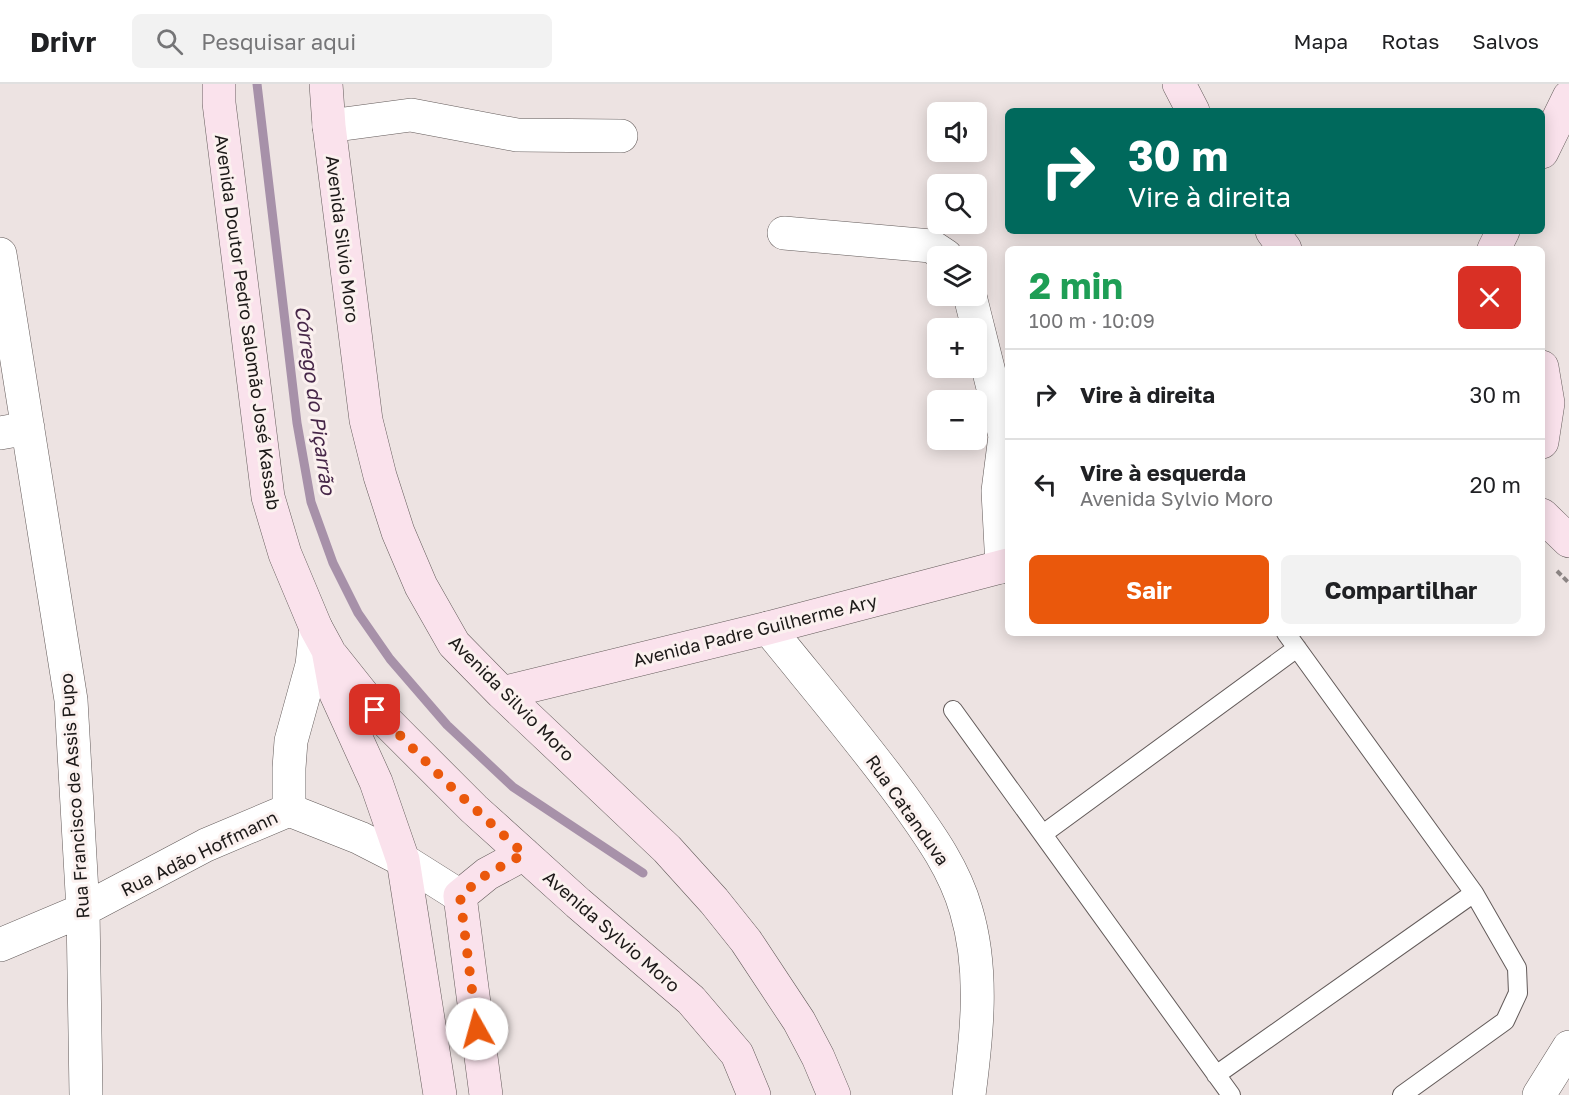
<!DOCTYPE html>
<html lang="pt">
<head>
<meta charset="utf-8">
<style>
  body { margin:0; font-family:"Golos Text",sans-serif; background:#f2f2f2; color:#202124; height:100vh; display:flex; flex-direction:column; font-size:22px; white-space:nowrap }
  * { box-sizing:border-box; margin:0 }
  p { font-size:20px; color:#757577 }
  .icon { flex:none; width:33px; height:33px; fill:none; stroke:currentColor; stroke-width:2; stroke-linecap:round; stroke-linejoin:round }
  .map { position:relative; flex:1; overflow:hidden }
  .sheet { position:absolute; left:1005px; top:162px; width:540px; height:390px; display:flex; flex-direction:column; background:#fff; border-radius:9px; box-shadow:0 3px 15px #0003 }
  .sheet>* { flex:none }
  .top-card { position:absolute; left:1005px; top:24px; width:540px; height:126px; border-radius:9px; box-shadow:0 3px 15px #0003; background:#00695c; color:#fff; overflow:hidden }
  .buttons { position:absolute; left:927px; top:18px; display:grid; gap:12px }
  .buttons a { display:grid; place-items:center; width:60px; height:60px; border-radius:9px; background:#fff; box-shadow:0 3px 15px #0003; font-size:30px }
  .pin { position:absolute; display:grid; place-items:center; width:51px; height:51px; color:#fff; margin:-26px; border-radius:12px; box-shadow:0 3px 9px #0006 }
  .me { position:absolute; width:66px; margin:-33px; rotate:353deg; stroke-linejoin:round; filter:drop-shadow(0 0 4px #0008) }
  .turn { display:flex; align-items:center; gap:21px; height:126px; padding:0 24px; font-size:27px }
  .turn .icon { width:78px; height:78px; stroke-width:2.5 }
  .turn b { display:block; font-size:42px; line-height:51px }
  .round { display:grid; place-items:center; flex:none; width:63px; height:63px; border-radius:9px; background:#f2f2f2 }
  .headline { display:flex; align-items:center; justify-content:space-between; height:102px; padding:0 24px }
  h1 { font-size:36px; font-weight:700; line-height:45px; color:#1e9e55 }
  .cta { display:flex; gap:12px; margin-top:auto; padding:12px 24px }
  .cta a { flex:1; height:69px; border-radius:9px; background:#ea580c; color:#fff; font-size:24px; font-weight:700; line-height:69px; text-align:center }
  .cta a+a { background:#f2f2f2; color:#202124 }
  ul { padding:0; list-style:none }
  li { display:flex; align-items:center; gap:18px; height:90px; padding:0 24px; border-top:2px solid #e0e0e0 }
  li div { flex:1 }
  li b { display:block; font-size:22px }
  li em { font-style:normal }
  header { display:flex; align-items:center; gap:36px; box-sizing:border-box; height:84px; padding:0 30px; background:#fff; border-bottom:2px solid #e0e0e0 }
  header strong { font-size:28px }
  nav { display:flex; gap:33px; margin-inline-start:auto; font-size:21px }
  .search { width:420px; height:54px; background:#f2f2f2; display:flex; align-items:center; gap:15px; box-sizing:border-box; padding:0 21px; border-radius:9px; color:#757577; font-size:22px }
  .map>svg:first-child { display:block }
</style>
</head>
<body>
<header>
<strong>Drivr</strong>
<div class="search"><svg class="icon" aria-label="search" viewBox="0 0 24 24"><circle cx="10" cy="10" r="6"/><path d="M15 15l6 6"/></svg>Pesquisar aqui</div>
<nav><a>Mapa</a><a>Rotas</a><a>Salvos</a></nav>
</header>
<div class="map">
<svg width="1569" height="1011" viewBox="0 0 1569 1011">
  <rect width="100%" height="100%" fill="#ede3e2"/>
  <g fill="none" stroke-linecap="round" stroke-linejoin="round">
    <path stroke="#a791a9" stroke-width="9" d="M 257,0 L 297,339 L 311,418 L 333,479 L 358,529 L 390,575 L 447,641 L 513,703 L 643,789"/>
    <g stroke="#635b5a" stroke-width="20">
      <path id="lane" d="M 1286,549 L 1474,809 L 1517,884 L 1518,909 L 1505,937 L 1402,1011
        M 953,626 L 1231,1011
        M 1043,750 L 1297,564
        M 1216,991 L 1474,809"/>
    </g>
    <g stroke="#635b5a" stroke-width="34">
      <path id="street" d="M 329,42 L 411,31 L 517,51 L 621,52
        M 784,149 L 931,162 L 946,172
        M 0,170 L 71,616 L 83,826 L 86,1011
        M 970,212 L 1005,352 L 1008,357
        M 0,349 L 28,344
        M 1002,483 L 998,407 L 1005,352
        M 768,544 C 814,601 861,656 904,715 C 929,750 954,784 966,826 C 984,886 977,950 969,1011
        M 289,726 L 289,684 L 291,657 L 312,581 L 316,544
        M 0,861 L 83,826 L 206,761 L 289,726 L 360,754 L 403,776 L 460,812
        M 1539,1011 L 1569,963"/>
    </g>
    <g stroke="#635b5a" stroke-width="34">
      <path id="secondary" d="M 219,0 L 219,19 L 268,413 L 285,470 L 316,544 L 328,566 L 336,610 L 376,698 L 403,776 L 440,1011
        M 326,0 L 329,42 L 366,336 L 380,392 L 398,448 L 421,502 L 454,560 L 502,609 L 667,765 L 714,817 L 746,857 L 799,937 L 818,973 L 834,1011
        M 1179,0 L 1193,27
        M 1542,68 L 1569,13
        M 1272,147 L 1285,165
        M 1494,165 L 1503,147
        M 1542,283 L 1548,319 L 1542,358
        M 1542,431 L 1569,457
        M 332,572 L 375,626 L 474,725 L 578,819 L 691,916 L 737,970 L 754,1011
        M 502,609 L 768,544 L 1008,481
        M 486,1011 L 460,812 L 487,790 L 524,770"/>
    </g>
    <path stroke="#8b8483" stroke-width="4" stroke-dasharray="6 3" stroke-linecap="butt" d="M 1557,487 L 1569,499"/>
    <use href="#lane" stroke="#fff" stroke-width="18"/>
    <use href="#street" stroke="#fff" stroke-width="33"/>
    <use href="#secondary" stroke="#fae2ec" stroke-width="33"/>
  </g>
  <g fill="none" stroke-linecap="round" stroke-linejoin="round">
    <path stroke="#ea580c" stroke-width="10" stroke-dasharray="0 18" d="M 375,626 L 447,699 L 524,770 L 487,790 L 460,812 L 477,945"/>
  </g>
  <g text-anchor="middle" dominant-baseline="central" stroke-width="6" stroke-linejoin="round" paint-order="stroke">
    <g font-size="18" fill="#1c1918" stroke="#fbf1ef">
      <text transform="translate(343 155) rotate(83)">Avenida Silvio Moro</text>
      <text transform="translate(248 238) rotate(82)">Avenida Doutor Pedro Salomão José Kassab</text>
      <text transform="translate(755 546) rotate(-14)">Avenida Padre Guilherme Ary</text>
      <text transform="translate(512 614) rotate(45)">Avenida Silvio Moro</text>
      <text transform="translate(74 712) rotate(-94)">Rua Francisco de Assis Pupo</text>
      <text transform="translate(908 726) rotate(55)">Rua Catanduva</text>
      <text transform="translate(199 769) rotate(-26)">Rua Adão Hoffmann</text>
      <text transform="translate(612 847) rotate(41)">Avenida Sylvio Moro</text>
    </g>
    <g font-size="20" font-style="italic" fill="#462648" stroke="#fbf1ef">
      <text transform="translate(316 316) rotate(82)">Córrego do Piçarrão</text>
    </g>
  </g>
</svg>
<div class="buttons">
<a><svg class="icon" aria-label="sound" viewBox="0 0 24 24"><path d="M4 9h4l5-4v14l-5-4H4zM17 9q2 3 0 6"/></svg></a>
<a><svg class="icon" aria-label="search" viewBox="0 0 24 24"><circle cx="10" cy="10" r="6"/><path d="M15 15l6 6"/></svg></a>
<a><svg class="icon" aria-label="layers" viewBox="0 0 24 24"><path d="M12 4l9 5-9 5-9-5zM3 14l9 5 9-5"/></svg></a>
<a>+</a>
<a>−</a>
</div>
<div class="pin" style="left:375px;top:626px;background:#d93025"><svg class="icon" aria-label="arrive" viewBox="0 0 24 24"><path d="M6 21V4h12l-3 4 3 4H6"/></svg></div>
<svg class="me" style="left:477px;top:945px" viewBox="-20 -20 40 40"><circle r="19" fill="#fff"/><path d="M0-13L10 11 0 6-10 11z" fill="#ea580c"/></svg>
<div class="top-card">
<div class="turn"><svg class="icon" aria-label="right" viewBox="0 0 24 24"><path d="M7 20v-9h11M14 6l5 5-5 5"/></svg><div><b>30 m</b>Vire à direita</div></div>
</div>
<section class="sheet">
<div class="headline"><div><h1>2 min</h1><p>100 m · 10:09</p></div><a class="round" style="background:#d93025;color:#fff"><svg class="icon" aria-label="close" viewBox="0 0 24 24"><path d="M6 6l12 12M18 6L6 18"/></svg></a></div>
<ul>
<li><svg class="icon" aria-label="right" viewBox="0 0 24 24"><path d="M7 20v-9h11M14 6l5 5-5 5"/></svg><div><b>Vire à direita</b></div><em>30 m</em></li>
<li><svg class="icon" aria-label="left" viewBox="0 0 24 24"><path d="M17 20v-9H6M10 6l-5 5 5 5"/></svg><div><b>Vire à esquerda</b><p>Avenida Sylvio Moro</p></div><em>20 m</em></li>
</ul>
<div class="cta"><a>Sair</a><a>Compartilhar</a></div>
</section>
</div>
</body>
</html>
